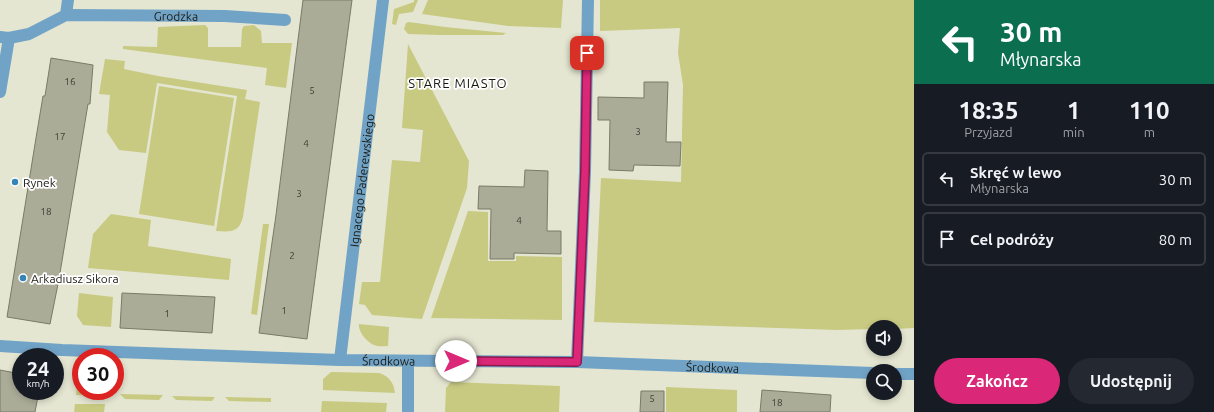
<!DOCTYPE html>
<html lang="pl">
<head>
<meta charset="utf-8">
<style>
  body { margin:0; font-family:Ubuntu,sans-serif; background:#242831; color:#f1f3f6; height:100vh; display:flex; flex-direction:column; font-size:15px; white-space:nowrap }
  * { box-sizing:border-box; margin:0 }
  p { font-size:13px; color:#9ea1a6 }
  .icon { flex:none; width:22px; height:22px; fill:none; stroke:currentColor; stroke-width:2; stroke-linecap:round; stroke-linejoin:round }
  .map { position:relative; flex:1; overflow:hidden }
  .side { display:flex; flex-direction:column; background:#171b24; width:300px }
  .side>* { flex:none }
  .top-card { background:#0b6e4f; color:#fff; overflow:hidden }
  .tools { position:absolute; left:866px; top:320px; display:grid; gap:8px }
  .tools a { display:grid; place-items:center; width:36px; height:36px; border-radius:50%; background:#171b24; box-shadow:0 2px 6px #0003; font-size:20px }
  .speed { position:absolute; left:12px; top:348px; display:flex; gap:8px; font-size:20px; font-weight:700; text-align:center }
  .speed>* { display:grid; place-content:center; width:52px; height:52px; border-radius:50%; background:#171b24; box-shadow:0 2px 6px #0003; line-height:1 }
  .speed small { font-size:10px; font-weight:400 }
  .speed .limit { border:6px solid #d22; background:#fff; color:#111 }
  .pin { position:absolute; display:grid; place-items:center; width:34px; height:34px; color:#fff; margin:-17px; border-radius:8px; box-shadow:0 2px 6px #0006 }
  .me { position:absolute; width:44px; margin:-22px; rotate:90deg; stroke-linejoin:round; filter:drop-shadow(0 0 3px #0008) }
  .turn { display:flex; align-items:center; gap:14px; height:84px; padding:0 20px; font-size:18px }
  .turn .icon { width:52px; height:52px; stroke-width:2.5 }
  .turn b { display:block; font-size:28px; line-height:34px }
  .eta { display:flex; justify-content:space-evenly; align-items:center; height:68px; text-align:center }
  .eta b { font-size:24px; font-weight:700; line-height:28px }
  .primary-button { display:flex; gap:8px; margin-top:auto; padding:8px 20px }
  .primary-button a { flex:1; height:46px; border-radius:24px; background:#db2777; color:#fff; font-size:16px; font-weight:700; line-height:46px; text-align:center }
  .primary-button a+a { background:#242831; color:#f1f3f6 }
  ul { padding:0; list-style:none }
  li { display:flex; align-items:center; gap:12px; height:54px; margin:0 8px 6px; padding:0 12px; border:2px solid #363941; border-radius:6px }
  li div { flex:1 }
  li b { display:block; font-size:15px }
  li em { font-style:normal }
  main { display:flex; flex:1; min-height:0 }
  .map>svg:first-child { display:block }
</style>
</head>
<body>
<main>
<div class="map">
<svg width="914" height="412" viewBox="0 0 914 412">
  <rect width="100%" height="100%" fill="#e4e6d1"/>
  <path fill="#c8ca82" d="M 414,0 L 418,0 L 413,12 L 399,14 L 396,25 L 392,24 L 394,9 L 414,2 Z
    M 428,0 L 563,0 L 561,28 L 508,26 L 422,14 Z
    M 600,0 L 914,0 L 914,328 L 895,329 L 895,327 L 873,327 L 873,329 L 837,330 L 594,322 L 601,178 L 681,182 L 683,85 L 678,53 L 680,28 L 600,31 Z
    M 409,22 L 445,27 L 506,33 L 503,35 L 439,35 L 408,34 L 404,29 L 406,23 Z
    M 205,25 L 208,28 L 208,47 L 241,47 L 242,29 L 244,26 L 254,25 L 261,31 L 262,43 L 292,43 L 286,88 L 265,85 L 267,68 L 123,49 L 123,46 L 157,47 L 158,27 Z
    M 408,44 L 469,161 L 467,188 L 422,319 L 372,315 L 365,305 L 359,304 L 362,282 L 380,282 L 392,160 L 420,162 L 423,130 L 402,128 Z
    M 105,59 L 125,61 L 124,69 L 158,76 L 247,90 L 245,99 L 260,102 L 243,217 C 239,233 230,232 216,231 L 237,96 L 157,83 L 146,153 L 119,150 L 107,132 L 110,95 L 99,94 Z
    M 159,86 L 234,98 L 214,226 L 139,214 Z
    M 468,211 L 488,212 L 488,261 L 516,261 L 516,256 L 562,257 L 562,320 L 431,318 Z
    M 111,214 L 151,220 L 148,246 L 231,259 L 229,280 L 88,268 L 93,234 Z
    M 263,224 L 269,224 L 257,315 L 251,314 Z
    M 79,293 L 113,297 L 111,327 L 83,325 L 77,316 Z
    M 359,324 L 389,327 L 388,346 C 384,346 378,347 374,345 C 367,342 358,332 359,324 Z
    M 331,372 L 379,373 C 389,376 394,383 395,393 L 323,390 L 323,379 Z
    M 78,374 L 81,374 L 81,391 L 109,391 L 108,393 L 106,396 L 76,395 Z
    M 451,382 L 560,386 L 559,412 L 445,412 L 446,388 Z
    M 666,387 L 737,390 L 737,412 L 666,412 Z
    M 120,394 L 163,395 L 159,400 L 125,399 Z
    M 172,396 L 215,397 L 212,401 L 176,400 Z
    M 225,397 L 271,398 L 271,402 L 229,401 Z
    M 322,401 L 387,403 L 386,412 L 321,412 Z
    M 75,404 L 105,404 L 104,412 L 74,412 Z"/>
  <path fill="#abac98" stroke="#797a67" d="M 303,0 L 352,0 L 307,339 L 259,333 L 276,215 Z
    M 51,58 L 93,65 L 90,104 L 88,104 L 59,279 L 50,324 L 7,317 L 36,138 L 43,96 L 45,96 Z
    M 644,82 L 668,82 L 666,142 L 681,142 L 680,166 L 634,165 L 633,171 L 609,170 L 610,120 L 598,120 L 598,97 L 644,98 Z
    M 525,170 L 548,171 L 547,231 L 561,231 L 561,254 L 514,253 L 514,259 L 490,259 L 491,209 L 478,209 L 479,186 L 524,187 Z
    M 122,293 L 215,297 L 212,333 L 120,328 Z
    M 0,370 L 21,374 L 21,391 L 39,391 L 35,412 L 0,412 Z
    M 762,390 L 831,395 L 830,412 L 760,412 Z
    M 641,391 L 664,391 L 664,412 L 640,412 Z"/>
  <g fill="none" stroke-linecap="round" stroke-linejoin="round">
    <g stroke="#71a3c7" stroke-width="12">
      <path d="M 66,15 L 68,0"/>
      <path id="s1" d="M 0,37 L 9,38 L 29,34 L 66,15 L 225,16 L 285,20"/>
      <path d="M 0,92 L 9,38"/>
      <path id="s2" d="M 0,346 L 62,350 L 340,360 L 577,362 L 873,373"/>
      <path id="s3" d="M 340,360 L 383,0"/>
      <path d="M 577,362 L 585,172 L 588,0"/>
      <path d="M 895,374 L 914,374"/>
      <path d="M 408,411 L 408,361"/>
    </g>
  </g>
  <g fill="none" stroke-linecap="round" stroke-linejoin="round">
    <g stroke="#8e194d" stroke-width="10">
      <path id="route" d="M 456,361 L 577,362 L 585,172 L 587,53"/>
    </g>
    <use href="#route" stroke="#db2777" stroke-width="7"/>
  </g>
  <g fill="#3683b5" stroke="#fff" stroke-width="1.5">
    <circle cx="15" cy="182" r="4"/>
    <circle cx="23" cy="278" r="4"/>
  </g>
  <g text-anchor="middle" dominant-baseline="central" stroke-width="3.5" stroke-linejoin="round" paint-order="stroke">
    <g font-size="10" fill="#3e3e33">
      <text x="70" y="81">16</text>
      <text x="312" y="90">5</text>
      <text x="638" y="131">3</text>
      <text x="60" y="136">17</text>
      <text x="306" y="143">4</text>
      <text x="299" y="193">3</text>
      <text x="46" y="211">18</text>
      <text x="519" y="220">4</text>
      <text x="292" y="255">2</text>
      <text x="284" y="310">1</text>
      <text x="167" y="313">1</text>
      <text x="652" y="398">5</text>
      <text x="777" y="402">18</text>
    </g>
    <g font-size="12" fill="#191911" stroke="#fff">
      <text stroke="none"><textPath href="#s1" startOffset="181">Grodzka</textPath></text>
      <text stroke="none"><textPath href="#s3" startOffset="181">Ignacego Paderewskiego</textPath></text>
      <text stroke="none"><textPath href="#s2" startOffset="389">Środkowa</textPath></text>
      <text stroke="none"><textPath href="#s2" startOffset="713">Środkowa</textPath></text>
    </g>
    <g font-size="12" fill="#191911" stroke="#fff" text-anchor="start">
      <text x="23" y="182">Rynek</text>
      <text x="31" y="278">Arkadiusz Sikora</text>
    </g>
    <g font-size="13" letter-spacing="1" fill="#191911" stroke="#fff">
      <text x="458" y="83">STARE MIASTO</text>
    </g>
  </g>
</svg>
<div class="tools">
<a><svg class="icon" aria-label="sound" viewBox="0 0 24 24"><path d="M4 9h4l5-4v14l-5-4H4zM17 9q2 3 0 6"/></svg></a>
<a><svg class="icon" aria-label="search" viewBox="0 0 24 24"><circle cx="10" cy="10" r="6"/><path d="M15 15l6 6"/></svg></a>
</div>
<div class="speed"><div>24<small>km/h</small></div><div class="limit">30</div></div>
<div class="pin" style="left:587px;top:53px;background:#d93025"><svg class="icon" aria-label="arrive" viewBox="0 0 24 24"><path d="M6 21V4h12l-3 4 3 4H6"/></svg></div>
<svg class="me" style="left:456px;top:361px" viewBox="-20 -20 40 40"><circle r="19" fill="#fff"/><path d="M0-13L10 11 0 6-10 11z" fill="#db2777"/></svg>
</div>
<section class="side">
<div class="top-card">
<div class="turn"><svg class="icon" aria-label="left" viewBox="0 0 24 24"><path d="M17 20v-9H6M10 6l-5 5 5 5"/></svg><div><b>30 m</b>Młynarska</div></div>
</div>
<div class="eta">
<div><b>18:35</b><p>Przyjazd</p></div>
<div><b>1</b><p>min</p></div>
<div><b>110</b><p>m</p></div>
</div>
<ul>
<li><svg class="icon" aria-label="left" viewBox="0 0 24 24"><path d="M17 20v-9H6M10 6l-5 5 5 5"/></svg><div><b>Skręć w lewo</b><p>Młynarska</p></div><em>30 m</em></li>
<li><svg class="icon" aria-label="arrive" viewBox="0 0 24 24"><path d="M6 21V4h12l-3 4 3 4H6"/></svg><div><b>Cel podróży</b></div><em>80 m</em></li>
</ul>
<div class="primary-button"><a>Zakończ</a><a>Udostępnij</a></div>
</section>
</main>
</body>
</html>
